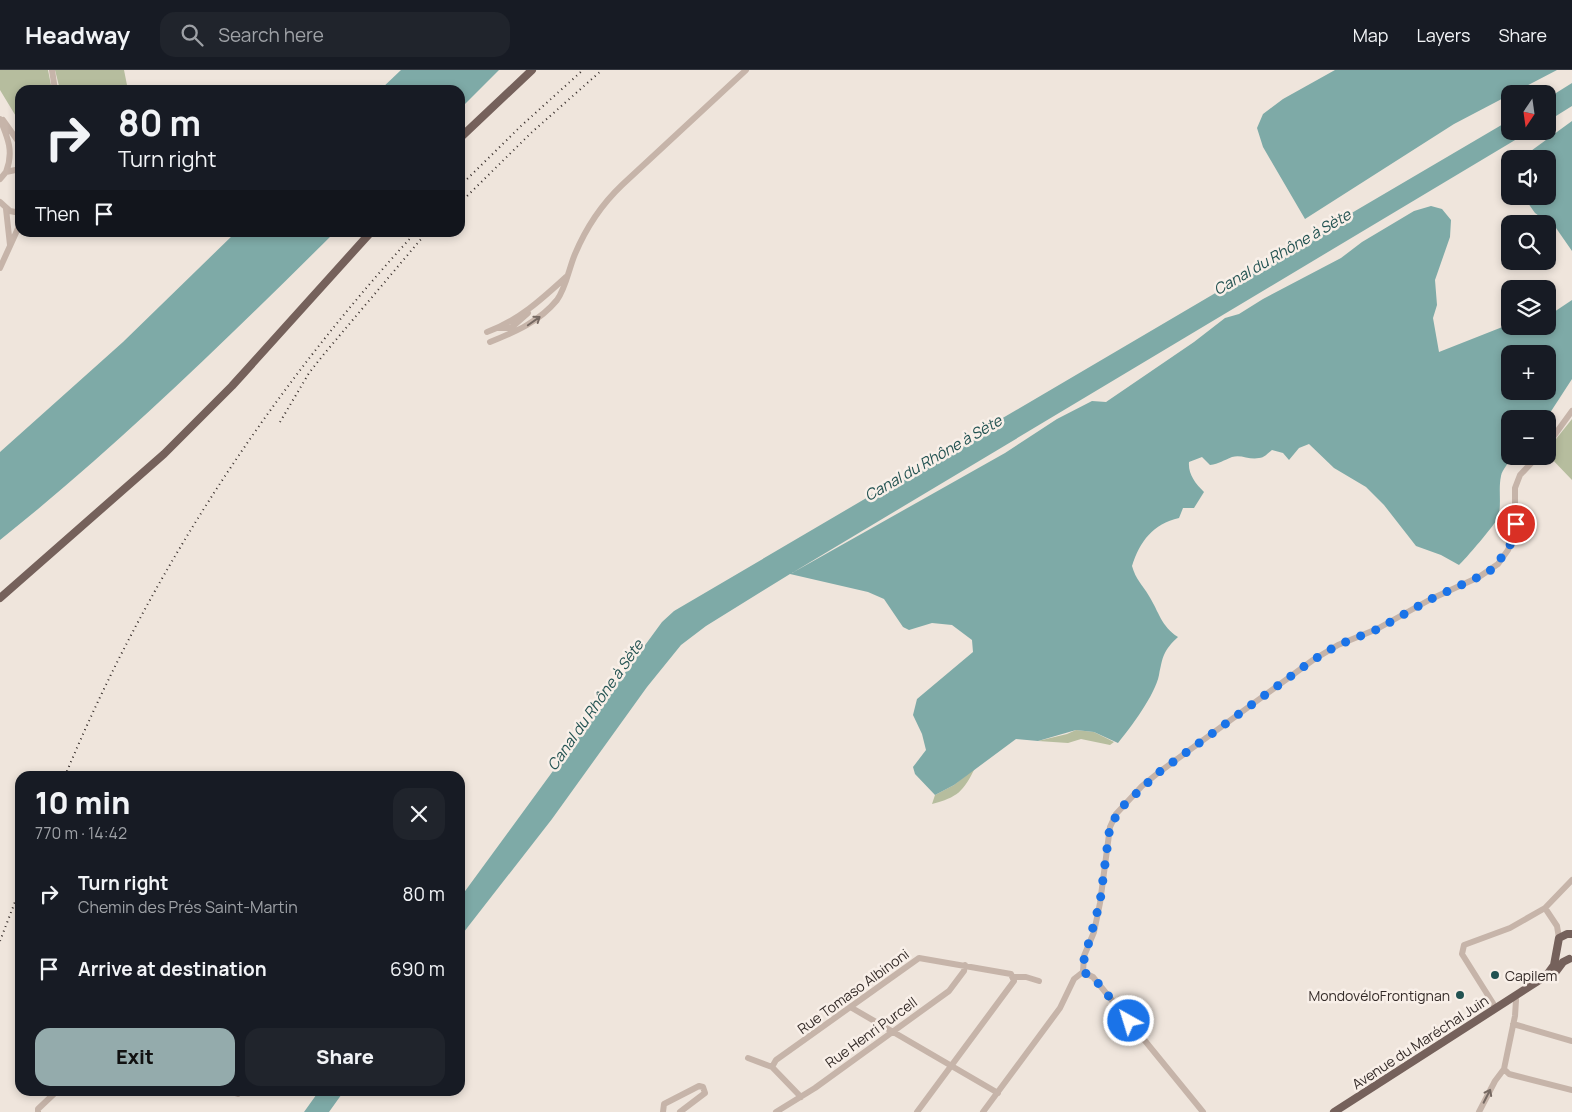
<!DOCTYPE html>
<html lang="en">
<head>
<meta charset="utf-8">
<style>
  body { margin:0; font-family:Manrope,sans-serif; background:#20242c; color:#f1f3f6; height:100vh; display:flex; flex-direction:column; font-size:19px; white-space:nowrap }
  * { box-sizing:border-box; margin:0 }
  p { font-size:16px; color:#9ea1a6 }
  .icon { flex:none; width:28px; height:28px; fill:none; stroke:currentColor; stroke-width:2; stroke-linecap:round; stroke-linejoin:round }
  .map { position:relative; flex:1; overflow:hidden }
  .details { position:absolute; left:15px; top:701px; width:450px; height:325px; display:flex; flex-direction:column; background:#171b24; border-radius:15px; box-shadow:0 2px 8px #0003 }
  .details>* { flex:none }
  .top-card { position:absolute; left:15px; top:15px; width:450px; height:152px; border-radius:15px; box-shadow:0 2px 8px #0003; background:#171b24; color:#f1f3f6; overflow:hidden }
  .needle { width:32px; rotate:193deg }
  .fabs { position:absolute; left:1501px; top:15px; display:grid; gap:10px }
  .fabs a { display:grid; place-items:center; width:55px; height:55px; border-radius:10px; background:#171b24; box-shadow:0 2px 8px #0003; font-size:25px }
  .pin { position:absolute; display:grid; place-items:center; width:42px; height:42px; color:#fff; margin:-21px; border:2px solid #fff; border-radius:50%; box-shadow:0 1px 5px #0007 }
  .me { position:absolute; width:55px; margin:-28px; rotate:321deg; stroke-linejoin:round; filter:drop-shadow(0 0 4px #0008) }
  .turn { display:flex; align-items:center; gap:18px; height:105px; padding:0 20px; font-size:22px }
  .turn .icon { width:65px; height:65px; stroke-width:2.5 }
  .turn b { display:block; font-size:35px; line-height:42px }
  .then { display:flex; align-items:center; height:48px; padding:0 20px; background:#0003; gap:10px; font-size:19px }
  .round { display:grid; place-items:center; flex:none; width:52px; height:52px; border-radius:15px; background:#20242c }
  .overview { display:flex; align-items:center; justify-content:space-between; height:85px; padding:0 20px }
  h1 { font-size:30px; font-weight:800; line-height:38px }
  .action { display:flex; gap:10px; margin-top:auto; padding:10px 20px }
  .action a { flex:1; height:58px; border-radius:15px; background:#94abac; color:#111; font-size:20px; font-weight:800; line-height:58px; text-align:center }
  .action a+a { background:#20242c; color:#f1f3f6 }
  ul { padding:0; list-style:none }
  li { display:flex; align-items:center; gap:15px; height:75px; padding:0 20px }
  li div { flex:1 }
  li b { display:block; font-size:19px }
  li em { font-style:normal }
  header { display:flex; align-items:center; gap:30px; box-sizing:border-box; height:70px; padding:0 25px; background:#171b24; border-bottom:1px solid #363941 }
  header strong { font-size:24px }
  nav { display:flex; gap:28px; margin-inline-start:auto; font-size:18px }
  .search { width:350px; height:45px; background:#20242c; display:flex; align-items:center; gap:12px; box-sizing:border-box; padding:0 18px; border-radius:15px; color:#9ea1a6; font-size:19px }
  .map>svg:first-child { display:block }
</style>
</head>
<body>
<header>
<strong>Headway</strong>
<div class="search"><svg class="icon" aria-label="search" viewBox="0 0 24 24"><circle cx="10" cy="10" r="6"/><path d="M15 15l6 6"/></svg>Search here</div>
<nav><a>Map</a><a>Layers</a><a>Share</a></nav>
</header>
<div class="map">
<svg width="1572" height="1042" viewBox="0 0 1572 1042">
  <rect width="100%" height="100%" fill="#efe5dc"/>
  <path fill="#b6bd9e" d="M 0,0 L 48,0 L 52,20 L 20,20 L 20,53 L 0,20 Z
    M 55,0 L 124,0 L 128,20 L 60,20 Z
    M 1572,349 L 1572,410 L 1548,385 L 1548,379 Z
    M 1076,660 L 1094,662 L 1114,672 L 1110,675 L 1081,669 L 1068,673 L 1038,671 L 1067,664 Z
    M 975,698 C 963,722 958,727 932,734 L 935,725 L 954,715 Z"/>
  <path fill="#7eaaa7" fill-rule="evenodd" d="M 401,0 L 499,0 L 460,39 L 460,20 L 380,20 Z
    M 1335,0 L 1557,0 L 1454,54 L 1305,149 L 1263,77 L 1257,58 L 1263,44 L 1283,29 Z
    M 1572,13 L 1572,36 L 1548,51 L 1548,28 Z
    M 1510,50 L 1510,61 L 1530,61 L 792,503 L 1005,383 L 1057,349 L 1092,331 L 1106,332 L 1194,272 L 1225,248 L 1239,244 L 1263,229 L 1341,188 L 1362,172 L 1414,141 L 1431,136 L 1442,139 L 1451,150 L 1450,167 L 1435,210 L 1437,235 L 1433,248 L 1439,282 L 1510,254 L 1510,256 L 1548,256 L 1548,246 L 1572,230 L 1572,309 L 1546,349 L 1510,349 C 1510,360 1512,377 1511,386 C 1510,393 1502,399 1501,406 C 1498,420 1502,434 1498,448 C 1496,453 1464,491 1459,495 L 1441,485 L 1416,476 L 1384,435 L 1366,417 L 1334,398 L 1309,374 L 1299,378 L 1289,390 L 1283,383 L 1272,380 C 1268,383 1264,388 1259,388 C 1249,390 1241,384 1232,387 C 1224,390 1219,394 1210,395 L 1202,387 L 1189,392 C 1188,404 1195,413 1204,422 L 1194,438 L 1183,438 L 1179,448 C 1153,454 1140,471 1132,496 C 1136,510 1142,514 1149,526 C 1159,542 1161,556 1178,567 C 1163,581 1163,586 1159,605 C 1155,625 1131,657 1118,673 L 1094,662 L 1076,660 L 1038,671 L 1016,669 L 954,715 L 935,725 L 915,704 L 913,697 L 926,680 L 922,664 L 913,645 L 917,629 L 973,582 L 972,570 L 952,555 L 932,553 L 909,560 L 903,557 L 884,529 L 868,522 L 790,504 L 706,556 L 681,575 L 647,617 L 552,749 L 460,867 L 460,828 L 662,552 L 674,541 ZM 1510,284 L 1548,284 L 1548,321 L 1510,321 Z
    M 1572,51 L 1572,181 L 1556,158 L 1535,143 L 1523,126 L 1548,126 L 1548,89 L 1520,89 Z
    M 235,163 L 334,163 C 227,269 118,376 0,470 L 0,382 L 123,272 Z
    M 319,1021 L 344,1021 L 329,1042 L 304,1042 Z"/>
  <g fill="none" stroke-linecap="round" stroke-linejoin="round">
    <path stroke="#c6b4a9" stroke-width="6" d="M 52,0 L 55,20
      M 0,49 C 8,68 14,82 6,102
      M 3,50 L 20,74
      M 0,109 L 6,102 L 20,99
      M 0,132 L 10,141 L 20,143
      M 6,139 L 10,175
      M 0,198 L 20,154
      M 499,258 L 511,258 L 528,243
      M 487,262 C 518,251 542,229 566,207
      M 490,272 C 515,262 539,252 557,230 C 566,218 569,198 575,184 C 586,158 602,134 622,115 L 746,0
      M 1548,374 L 1572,341
      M 1559,868 L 1557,856 L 1545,838 L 1572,810
      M 1083,902 L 1093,907 L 1203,1042
      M 1014,907 L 1026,907 L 1039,911
      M 852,938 L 998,1023
      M 1496,938 L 1462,884 L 1464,875 L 1510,858 L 1545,838
      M 1513,954 L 1572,971
      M 748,988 L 772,997
      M 1504,999 L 1509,1004 L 1572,1020
      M 229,1021 L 238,1024
      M 801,1027 L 772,997 L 776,990 L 919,888 L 1011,904 L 1014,911 L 917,1042
      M 38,1042 L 38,1039 L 57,1021
      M 663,1042 L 664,1034 L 699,1016 L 703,1017 L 705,1023 L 680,1042
      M 776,1042 L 815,1018 L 949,921 L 964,901 L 965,895
      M 983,1042 L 1060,938 L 1074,909 L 1083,902 L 1084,886 L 1094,862 L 1100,833 L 1110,757 L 1116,744 L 1142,716 L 1158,703 L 1313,590 L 1338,575 L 1377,559 L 1431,529 L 1479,507 L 1498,494 L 1508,480 L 1515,463 L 1515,418 L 1520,405 L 1538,386
      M 1479,1042 L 1495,1011 L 1504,999 L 1515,946 L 1516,930"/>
    <path stroke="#75615b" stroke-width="8" d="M 460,68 L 532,0
      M 0,528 L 164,384 L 232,316 L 371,162
      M 1554,904 L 1563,892 L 1569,889
      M 1334,1042 L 1546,906 L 1554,895 L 1559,868 L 1567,864 L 1572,864"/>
    <path stroke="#342b28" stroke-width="2" stroke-dasharray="1 4" stroke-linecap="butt" d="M 460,116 L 521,56 L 583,0
      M 460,133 L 531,63 L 602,0
      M 280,352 L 309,303 L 324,284 L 427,162
      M 65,706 C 147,508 270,320 416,162
      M 0,871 L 20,819"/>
  </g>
  <defs><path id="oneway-shaft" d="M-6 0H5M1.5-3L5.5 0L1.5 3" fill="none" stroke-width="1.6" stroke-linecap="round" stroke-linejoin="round" transform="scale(1.25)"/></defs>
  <g stroke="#766962">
    <use href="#oneway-shaft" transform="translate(534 251) rotate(-35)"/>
    <use href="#oneway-shaft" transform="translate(1487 1026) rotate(-63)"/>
  </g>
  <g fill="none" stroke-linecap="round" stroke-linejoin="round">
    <path stroke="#1a73e8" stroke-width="9" stroke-dasharray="0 16.2" d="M 1129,951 L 1093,907 L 1083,902 L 1082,897 L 1100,832 L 1110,756 L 1122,737 L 1158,703 L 1313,590 L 1338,575 L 1378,559 L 1431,529 L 1489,502 L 1508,480 L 1515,463 L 1516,454"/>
  </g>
  <g fill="#225251" stroke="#f8efe8" stroke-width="2">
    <circle cx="1495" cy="905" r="5"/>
    <circle cx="1460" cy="925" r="5"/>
  </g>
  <g text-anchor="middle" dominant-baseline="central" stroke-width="5" stroke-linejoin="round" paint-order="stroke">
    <g font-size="14" fill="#342b28" stroke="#f8efe8" text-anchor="start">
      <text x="1505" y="905">Capilem</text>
      <text x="1450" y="925" text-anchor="end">MondovéloFrontignan</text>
    </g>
    <g font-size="14" fill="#342b28" stroke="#f8efe8">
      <text transform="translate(853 921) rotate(-36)">Rue Tomaso Albinoni</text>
      <text transform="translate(871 962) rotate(-36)">Rue Henri Purcell</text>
      <text transform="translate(1420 972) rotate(-33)">Avenue du Maréchal Juin</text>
    </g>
    <g font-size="15" font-style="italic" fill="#225251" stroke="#f8efe8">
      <text transform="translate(1282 182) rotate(-30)">Canal du Rhône à Sète</text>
      <text transform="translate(933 388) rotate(-30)">Canal du Rhône à Sète</text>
      <text transform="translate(595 635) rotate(-55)">Canal du Rhône à Sète</text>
    </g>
  </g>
</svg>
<div class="fabs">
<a><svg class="needle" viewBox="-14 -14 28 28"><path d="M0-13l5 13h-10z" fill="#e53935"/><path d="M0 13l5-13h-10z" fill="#9ea1a6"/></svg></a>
<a><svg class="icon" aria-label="sound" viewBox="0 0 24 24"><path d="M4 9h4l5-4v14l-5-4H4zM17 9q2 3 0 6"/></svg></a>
<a><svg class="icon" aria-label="search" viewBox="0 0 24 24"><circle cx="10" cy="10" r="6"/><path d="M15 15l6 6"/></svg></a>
<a><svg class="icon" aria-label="layers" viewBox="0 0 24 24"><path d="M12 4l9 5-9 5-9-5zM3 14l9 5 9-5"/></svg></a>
<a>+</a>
<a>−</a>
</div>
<div class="pin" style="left:1516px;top:454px;background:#d93025"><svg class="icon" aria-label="arrive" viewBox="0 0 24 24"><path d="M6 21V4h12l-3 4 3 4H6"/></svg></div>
<svg class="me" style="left:1129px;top:951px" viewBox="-20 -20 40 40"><circle r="17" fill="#1a73e8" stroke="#fff" stroke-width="3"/><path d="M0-11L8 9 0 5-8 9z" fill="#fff"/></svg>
<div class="top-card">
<div class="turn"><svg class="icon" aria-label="right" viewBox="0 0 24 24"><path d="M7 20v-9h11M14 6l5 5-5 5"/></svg><div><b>80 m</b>Turn right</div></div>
<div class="then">Then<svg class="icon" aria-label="arrive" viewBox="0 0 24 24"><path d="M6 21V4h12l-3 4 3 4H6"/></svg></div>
</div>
<section class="details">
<div class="overview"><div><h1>10 min</h1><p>770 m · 14:42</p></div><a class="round"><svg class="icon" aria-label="close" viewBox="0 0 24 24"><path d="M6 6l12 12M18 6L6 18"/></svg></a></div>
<ul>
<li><svg class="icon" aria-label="right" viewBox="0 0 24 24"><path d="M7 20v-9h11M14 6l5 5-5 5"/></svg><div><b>Turn right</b><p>Chemin des Prés Saint-Martin</p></div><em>80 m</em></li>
<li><svg class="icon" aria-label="arrive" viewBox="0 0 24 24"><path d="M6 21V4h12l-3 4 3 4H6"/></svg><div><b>Arrive at destination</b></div><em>690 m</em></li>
</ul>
<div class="action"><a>Exit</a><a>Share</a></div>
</section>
</div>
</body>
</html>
